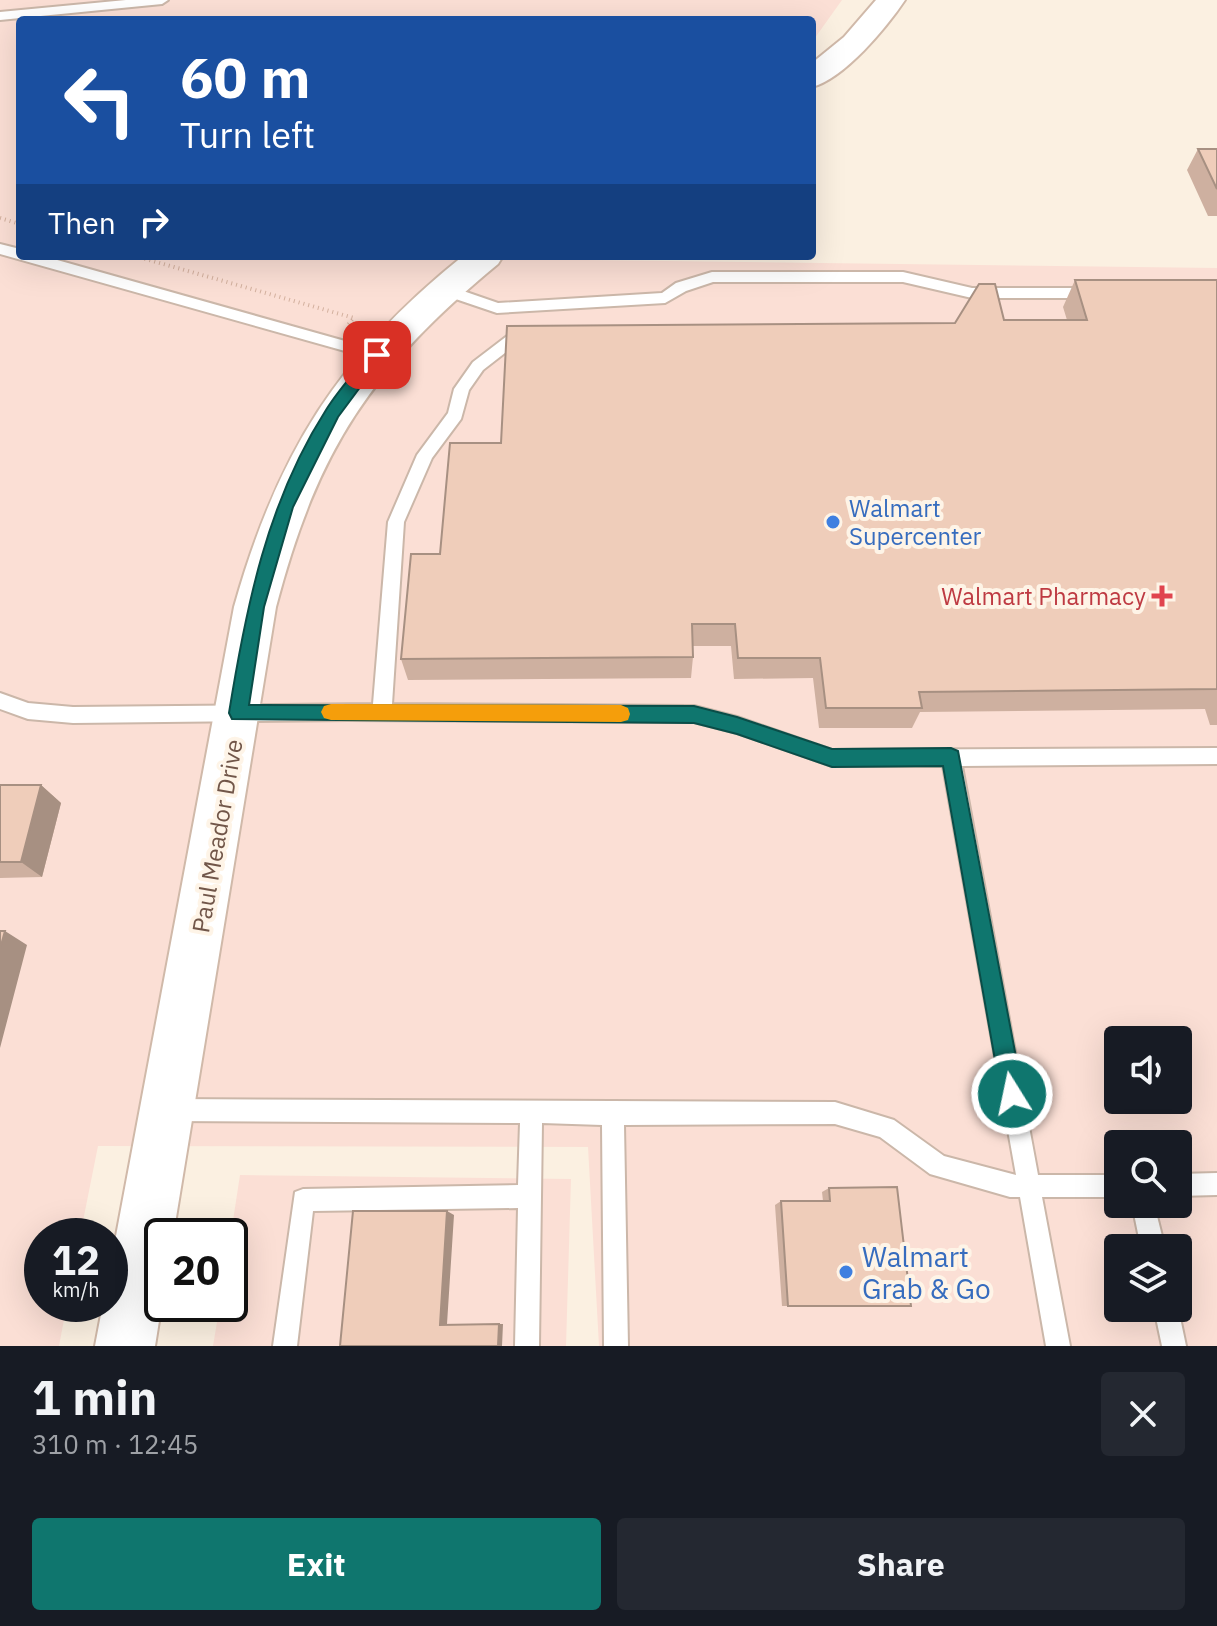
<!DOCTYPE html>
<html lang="en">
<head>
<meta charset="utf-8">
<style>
  body { margin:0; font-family:"IBM Plex Sans",sans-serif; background:#242831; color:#f1f3f6; height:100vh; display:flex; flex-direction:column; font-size:30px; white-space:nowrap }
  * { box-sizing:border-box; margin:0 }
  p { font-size:26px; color:#9ea1a6 }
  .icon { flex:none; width:44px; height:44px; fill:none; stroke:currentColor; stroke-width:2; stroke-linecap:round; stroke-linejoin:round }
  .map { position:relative; height:1346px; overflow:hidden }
  .drawer { display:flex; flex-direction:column; background:#171b24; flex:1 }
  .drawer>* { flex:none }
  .banner { position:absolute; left:16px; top:16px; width:800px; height:244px; border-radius:8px; box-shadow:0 8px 32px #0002; background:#1a4fa0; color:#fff; overflow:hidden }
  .buttons { position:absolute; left:1104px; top:1026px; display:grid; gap:16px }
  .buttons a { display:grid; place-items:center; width:88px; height:88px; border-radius:8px; background:#171b24; box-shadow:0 8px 32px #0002; font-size:40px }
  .speed { position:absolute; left:24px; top:1218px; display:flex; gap:16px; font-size:40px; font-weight:700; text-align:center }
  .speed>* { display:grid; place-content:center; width:104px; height:104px; border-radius:50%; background:#171b24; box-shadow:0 8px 32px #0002; line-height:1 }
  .speed small { font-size:20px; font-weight:400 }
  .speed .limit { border:4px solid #111; border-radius:12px; background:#fff; color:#111 }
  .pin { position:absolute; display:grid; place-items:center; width:68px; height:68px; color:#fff; margin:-34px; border-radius:16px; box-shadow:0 4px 12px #0006 }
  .me { position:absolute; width:88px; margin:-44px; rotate:350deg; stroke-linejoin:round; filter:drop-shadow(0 0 6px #0008) }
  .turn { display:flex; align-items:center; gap:28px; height:168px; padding:0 32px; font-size:36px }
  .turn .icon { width:104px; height:104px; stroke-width:2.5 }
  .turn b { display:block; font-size:56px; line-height:68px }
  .then { display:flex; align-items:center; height:76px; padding:0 32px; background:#0003; gap:16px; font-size:30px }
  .round { display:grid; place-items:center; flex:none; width:84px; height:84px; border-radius:8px; background:#242831 }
  .headline { display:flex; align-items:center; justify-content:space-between; height:136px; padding:0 32px }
  h1 { font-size:48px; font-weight:800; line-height:60px }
  .primary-button { display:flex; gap:16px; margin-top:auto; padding:16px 32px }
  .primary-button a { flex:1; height:92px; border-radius:8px; background:#0f766e; color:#fff; font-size:32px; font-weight:800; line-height:92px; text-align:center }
  .primary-button a+a { background:#242831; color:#f1f3f6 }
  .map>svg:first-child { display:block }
</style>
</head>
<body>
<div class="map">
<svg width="1217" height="1346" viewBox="0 0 1217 1346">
  <rect width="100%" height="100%" fill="#fbf0e1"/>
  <path fill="#fbdfd5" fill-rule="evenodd" d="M 0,0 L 842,0 L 812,42 L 812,20 L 20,20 L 20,256 L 430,256 L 428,258 L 1217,268 L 1217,1346 L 599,1346 L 588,1147 L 98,1146 L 80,1236 L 42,1236 L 42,1304 L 67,1304 L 59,1346 L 0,1346 ZM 1118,1040 L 1178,1040 L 1178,1100 L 1118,1100 ZM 1118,1144 L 1178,1144 L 1178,1204 L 1118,1204 ZM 1118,1248 L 1178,1248 L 1178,1308 L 1118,1308 Z
    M 240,1175 L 571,1179 L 566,1346 L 213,1346 L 220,1304 L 230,1304 L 230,1240 Z"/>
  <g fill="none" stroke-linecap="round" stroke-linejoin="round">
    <g stroke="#cbb7a9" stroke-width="4">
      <path id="lane" d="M 126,0 L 168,0 L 162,4 L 0,20 L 0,12 Z
        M 0,244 L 20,249 L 20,256 L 43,256 L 377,350 L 385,355 L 377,360 L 0,254 Z
        M 712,272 L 903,272 L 972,288 L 1094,288 L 1101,293 L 1094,298 L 972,298 L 903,282 L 713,282 L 686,291 L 665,303 L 497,313 L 438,293 L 436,289 L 443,284 L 498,303 L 662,293 L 676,283 Z
        M 529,334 L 536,339 L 534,343 L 515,345 L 483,370 L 469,390 L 461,419 L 432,458 L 404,522 L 392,704 L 694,706 L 737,717 L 832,750 L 1217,748 L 1217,764 L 962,766 L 1038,1175 L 1118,1175 L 1118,1197 L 1042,1197 L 1070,1346 L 1046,1346 L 1020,1197 L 1010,1197 L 930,1174 L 880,1137 L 835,1124 L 624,1125 L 628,1346 L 604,1346 L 602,1125 L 542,1123 L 539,1346 L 515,1346 L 518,1208 L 313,1211 L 297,1346 L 273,1346 L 295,1192 L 303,1189 L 518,1185 L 520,1123 L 170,1121 L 162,1118 L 159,1110 L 162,1102 L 170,1099 L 835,1102 L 894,1120 L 944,1156 L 1016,1175 L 943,766 L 832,766 L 737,733 L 694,722 L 349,720 L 73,723 L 28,719 L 0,709 L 0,693 L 28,703 L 73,707 L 373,704 L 388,522 L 417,455 L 448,413 L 454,389 L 473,362 L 507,336 Z
        M 1217,1173 L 1217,1195 L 1178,1196 L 1178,1174 Z
        M 1132,1204 L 1154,1204 L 1165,1248 L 1141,1248 Z
        M 1154,1308 L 1178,1308 L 1186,1346 L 1162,1346 Z"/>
    </g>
    <g stroke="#d0b9a9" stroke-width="4">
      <path id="secondary" d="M 876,0 L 905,0 C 887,27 844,79 812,87 L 812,63 L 844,37 Z
        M 463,256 L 503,256 L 498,264 C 371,369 318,448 276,607 L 173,1236 L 162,1236 L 162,1302 L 155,1346 L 95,1346 L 103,1304 L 110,1304 L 110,1268 L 234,607 C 277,454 338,356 463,256 Z"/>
    </g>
    <path stroke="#d3b09e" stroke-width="4" stroke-dasharray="1 4" stroke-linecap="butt" d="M 0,218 L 20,224
      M 135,256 L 354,318 L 347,326"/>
    <use href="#lane" fill="#fff" fill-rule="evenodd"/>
    <use href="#secondary" fill="#fff" fill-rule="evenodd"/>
  </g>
  <path fill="#ceb0a0" d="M 1198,149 L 1217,149 L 1217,216 L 1208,216 L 1187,170 Z
    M 1075,280 L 1217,280 L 1217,725 L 1210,725 L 1205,709 L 920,712 L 912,728 L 819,728 L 813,678 L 734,679 L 731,646 L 693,646 L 693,657 L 691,678 L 408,680 L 401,659 L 440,554 L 501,443 L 955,323 L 1004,320 L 1067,320 L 1063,307 Z
    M 0,785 L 41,785 L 61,803 L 42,877 L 0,878 Z
    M 829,1188 L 911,1306 L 782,1306 L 775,1205 L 781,1201 L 823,1201 L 822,1192 Z"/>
  <path fill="#a79082" d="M 41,785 L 61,803 L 42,877 L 21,862 Z
    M 5,931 L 27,945 L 0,1048 L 0,949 Z
    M 447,1211 L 454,1215 L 447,1324 L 440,1325 Z
    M 499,1324 L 503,1324 L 502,1346 L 498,1346 Z"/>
  <path fill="#efcdba" stroke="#a79082" stroke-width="2" d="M 1198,149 L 1217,149 L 1217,189 Z
    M 1075,280 L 1217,280 L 1217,689 L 919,692 L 922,708 L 826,708 L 820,658 L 738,658 L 735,624 L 692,624 L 693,657 L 401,659 L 411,554 L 440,554 L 450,443 L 501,443 L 507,326 L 955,323 L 979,284 L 995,284 L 1004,320 L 1087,320 Z
    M 0,785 L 41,785 L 21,862 L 0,862 Z
    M 0,931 L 5,931 L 0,949 Z
    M 897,1187 L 911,1306 L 788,1306 L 781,1201 L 830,1201 L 829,1188 Z
    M 353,1211 L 447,1211 L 440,1325 L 499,1324 L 498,1346 L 340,1346 Z"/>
  <path fill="#0f766e" stroke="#0a4d48" stroke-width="2" d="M 377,350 L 384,355 L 338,417 L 293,507 L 264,607 L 249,705 L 694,706 L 737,717 L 832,749 L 951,748 L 958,751 L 1023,1094 L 1020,1102 L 1012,1105 L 1005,1102 L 1001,1094 L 943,766 L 832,767 L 737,734 L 694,723 L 232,719 L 229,713 C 246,607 267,502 326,410 C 339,389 356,371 371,352 Z"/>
  <path fill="#f59e0b" d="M 331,704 L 621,705 L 628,708 L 630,714 L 628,720 L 621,722 L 331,720 L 324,718 L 321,712 L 324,706 Z"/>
  <g fill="#3f7fe0" stroke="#fef4e7" stroke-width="3">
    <circle cx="833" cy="522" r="8"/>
    <circle cx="846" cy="1272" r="8"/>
  </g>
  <path fill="#e0444e" stroke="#fef4e7" stroke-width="3" d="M1158 584h8v8h8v8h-8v8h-8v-8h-8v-8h8z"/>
  <g text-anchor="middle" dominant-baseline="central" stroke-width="8" stroke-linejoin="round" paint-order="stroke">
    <g font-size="24" fill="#366cbe" stroke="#fef4e7" text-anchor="start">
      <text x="849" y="508">Walmart<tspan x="849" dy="28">Supercenter</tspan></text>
    </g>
    <g font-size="24" fill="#be3a42" stroke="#fef4e7" text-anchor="end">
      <text x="1146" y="596">Walmart Pharmacy</text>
    </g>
    <g font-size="24" fill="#715649" stroke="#fef4e7">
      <text transform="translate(217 836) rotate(-80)">Paul Meador Drive</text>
    </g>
    <g font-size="28" fill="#366cbe" stroke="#fef4e7" text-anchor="start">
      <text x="862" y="1256">Walmart<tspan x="862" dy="32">Grab &amp; Go</tspan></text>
    </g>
  </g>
</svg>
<div class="buttons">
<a><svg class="icon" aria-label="sound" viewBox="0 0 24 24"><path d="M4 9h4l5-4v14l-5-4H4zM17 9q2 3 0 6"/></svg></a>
<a><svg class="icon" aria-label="search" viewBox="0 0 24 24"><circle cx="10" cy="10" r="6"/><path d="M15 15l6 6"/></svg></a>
<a><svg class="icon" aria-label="layers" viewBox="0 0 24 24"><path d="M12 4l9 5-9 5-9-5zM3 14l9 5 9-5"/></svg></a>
</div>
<div class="speed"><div>12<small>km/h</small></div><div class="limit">20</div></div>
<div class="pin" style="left:377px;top:355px;background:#d93025"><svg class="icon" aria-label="arrive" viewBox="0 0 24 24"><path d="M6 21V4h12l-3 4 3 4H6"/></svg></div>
<svg class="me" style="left:1012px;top:1094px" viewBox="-20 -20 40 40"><circle r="17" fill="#0f766e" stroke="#fff" stroke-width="3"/><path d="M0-11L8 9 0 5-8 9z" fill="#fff"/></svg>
<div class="banner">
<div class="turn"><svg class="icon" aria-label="left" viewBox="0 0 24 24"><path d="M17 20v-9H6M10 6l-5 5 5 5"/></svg><div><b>60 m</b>Turn left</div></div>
<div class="then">Then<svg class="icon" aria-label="right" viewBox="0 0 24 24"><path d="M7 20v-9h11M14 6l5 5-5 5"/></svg></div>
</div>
</div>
<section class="drawer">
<div class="headline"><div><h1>1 min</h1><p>310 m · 12:45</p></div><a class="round"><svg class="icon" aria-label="close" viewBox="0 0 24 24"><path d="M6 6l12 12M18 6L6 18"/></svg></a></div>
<div class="primary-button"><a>Exit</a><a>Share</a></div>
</section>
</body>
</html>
